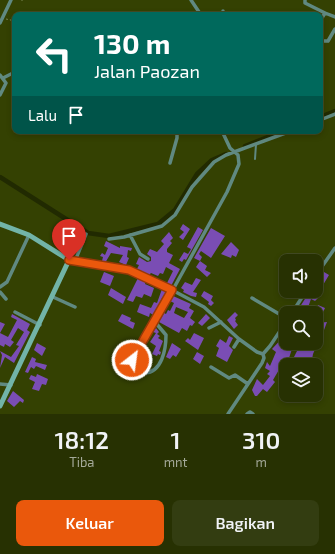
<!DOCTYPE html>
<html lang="id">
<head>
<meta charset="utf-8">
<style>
  body { margin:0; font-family:"Exo 2",sans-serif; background:#333d11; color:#f1f3f6; height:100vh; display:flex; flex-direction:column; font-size:15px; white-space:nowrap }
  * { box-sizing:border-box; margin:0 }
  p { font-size:13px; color:#a4a999 }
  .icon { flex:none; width:22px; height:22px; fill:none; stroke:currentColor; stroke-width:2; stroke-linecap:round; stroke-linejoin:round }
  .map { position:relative; height:414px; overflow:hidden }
  .drawer { display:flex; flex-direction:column; background:#273102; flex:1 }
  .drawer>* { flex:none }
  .guide { position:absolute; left:12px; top:12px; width:311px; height:122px; border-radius:8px; box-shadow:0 2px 6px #0003,0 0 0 1px #434c24; background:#00695c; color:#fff; overflow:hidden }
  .controls { position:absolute; left:279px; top:254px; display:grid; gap:8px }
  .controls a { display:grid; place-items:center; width:44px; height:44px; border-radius:8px; background:#273102; box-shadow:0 2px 6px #0003,0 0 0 1px #434c24; font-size:20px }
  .pin { position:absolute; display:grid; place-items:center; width:34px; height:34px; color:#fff; margin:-41px -17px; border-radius:50% 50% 50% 0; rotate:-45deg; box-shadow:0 0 4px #0007 }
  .pin .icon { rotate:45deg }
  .me { position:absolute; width:44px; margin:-22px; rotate:30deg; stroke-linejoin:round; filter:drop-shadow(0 0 3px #0008) }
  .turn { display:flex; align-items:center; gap:14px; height:84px; padding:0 16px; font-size:18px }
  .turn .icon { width:52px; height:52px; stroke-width:2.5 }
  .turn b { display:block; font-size:28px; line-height:34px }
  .then { display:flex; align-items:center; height:38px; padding:0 16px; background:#0003; gap:8px; font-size:15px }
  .eta { display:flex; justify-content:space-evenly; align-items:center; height:68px; text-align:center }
  .eta b { font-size:24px; font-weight:600; line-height:28px }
  .cta { display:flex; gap:8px; margin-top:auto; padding:8px 16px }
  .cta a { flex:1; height:46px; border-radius:8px; background:#ea580c; color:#fff; font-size:16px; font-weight:600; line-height:46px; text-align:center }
  .cta a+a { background:#333d11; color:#f1f3f6 }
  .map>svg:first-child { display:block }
</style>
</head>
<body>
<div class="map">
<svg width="335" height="414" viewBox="0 0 335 414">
  <rect width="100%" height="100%" fill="#344102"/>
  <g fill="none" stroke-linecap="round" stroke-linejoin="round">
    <path stroke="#212a01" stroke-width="4.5" d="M 320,117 L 335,111
      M 245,146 L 283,131
      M 0,177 L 88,233 L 109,236 L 158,224 L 175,210 L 197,174 L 212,160 L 226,154"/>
  </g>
  <path fill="#7a4db4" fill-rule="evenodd" d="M 183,224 L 190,229 L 183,240 L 179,237 L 184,232 L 180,229 Z
    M 198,227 L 203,230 L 186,260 L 184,259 L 182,262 L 179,260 L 184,252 L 188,254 L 191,249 L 187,247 Z
    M 211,228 L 225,236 L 211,258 L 201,251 L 199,254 L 202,257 L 200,261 L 194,258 Z
    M 169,232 L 173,238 L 170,241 L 172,243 L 167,249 L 167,252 L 173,255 L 169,263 L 180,269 L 171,286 L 167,283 L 173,271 L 166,267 L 163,274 L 160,273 L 158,276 L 151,273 L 149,275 L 137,269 L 139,265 L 136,264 L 139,257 L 147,262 L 151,261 L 151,257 L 147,254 L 150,249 L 157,252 L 164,244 L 161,241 Z
    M 106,241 L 120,248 L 120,246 L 132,248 L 131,251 L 128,250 L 127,257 L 129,258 L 126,265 L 119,262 L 123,255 L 111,253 L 105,263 L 102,261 L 103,257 L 100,256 L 102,253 L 105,255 L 108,248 L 104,246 Z
    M 231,242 L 239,250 L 236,257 L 232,255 L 231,258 L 221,254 Z
    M 200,261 L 207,266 L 205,270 L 211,273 L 207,277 L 196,267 Z
    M 104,272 L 114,276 L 110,286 L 100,282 Z
    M 324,272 L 329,275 L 320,290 L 316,284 L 324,277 L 322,275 Z
    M 138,278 L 146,281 L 145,284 L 154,288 L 151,297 L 144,294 L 142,298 L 136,296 L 133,302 L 127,300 Z
    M 196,278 L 201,280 L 193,292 L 197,293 L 196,297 L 191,296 L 183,292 L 184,290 L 181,288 L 185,282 L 192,285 Z
    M 111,288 L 126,297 L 123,304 L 108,295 Z
    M 162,289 L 167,291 L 164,299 L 162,298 L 155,316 L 150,313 L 149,317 L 137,312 L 140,304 L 151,308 L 154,302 L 157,303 Z
    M 204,291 L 213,296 L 210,302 L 211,300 L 214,303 L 211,306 L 208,304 L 209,302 L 201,296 Z
    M 310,291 L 316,291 L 314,294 L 318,298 L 315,301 L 311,299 L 306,313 L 296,313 Z
    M 173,296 L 191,304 L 189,308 L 194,311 L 190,318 L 195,322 L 192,326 L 190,325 L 187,331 L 182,328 L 179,333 L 159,322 L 164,313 L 166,314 L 168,310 L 170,311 L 174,303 L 170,301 ZM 176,307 L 188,312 L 184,318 L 174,313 Z
    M 318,305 L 325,308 L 318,323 L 327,322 L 324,330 L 319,330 L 319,328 L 316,328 L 316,313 L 314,313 Z
    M 235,312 L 238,315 L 235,318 L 236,320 L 235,321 L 238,325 L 234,329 L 227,320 Z
    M 12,314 L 30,324 L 27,330 L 30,332 L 14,363 L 5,357 L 0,368 L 2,355 L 0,351 L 11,357 L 19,346 L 16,345 L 24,332 L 18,328 L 11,340 L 14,342 L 10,347 L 5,344 L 4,347 L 0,345 L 0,322 L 5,324 L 0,333 L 8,337 L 17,320 L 11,317 Z
    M 122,314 L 131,318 L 130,321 L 135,323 L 133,329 L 118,321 Z
    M 206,314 L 210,318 L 202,326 L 198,323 Z
    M 156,328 L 159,332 L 157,334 L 160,336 L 158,338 L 163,341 L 159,351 L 161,352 L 160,355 L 158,354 L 157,356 L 152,354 L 156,346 L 150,342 L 156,333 L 153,332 Z
    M 194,333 L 204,338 L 198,350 L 185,341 L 188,338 L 190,340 Z
    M 286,334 L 286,343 L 294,343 L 286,367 L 284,370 L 280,368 L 273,380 L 275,382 L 267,392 L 263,389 L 257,396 L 255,396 L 252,390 L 257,379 L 263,385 L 270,376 L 267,374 L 270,371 L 265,368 L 267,362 L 270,366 L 276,352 L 272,349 Z
    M 229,336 L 233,338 L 229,346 L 233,350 L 227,362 L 216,356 L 219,348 L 216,346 L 220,339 L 226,343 Z
    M 316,339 L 322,342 L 319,348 L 316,347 L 313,354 L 311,365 L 290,365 L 301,343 L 316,343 Z
    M 37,343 L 46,348 L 42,356 L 34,350 Z
    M 172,343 L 181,349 L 176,357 L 173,355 L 170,359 L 166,357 Z
    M 197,352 L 204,356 L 200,364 L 193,359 Z
    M 32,357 L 36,359 L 35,362 L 47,365 L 45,370 L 36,366 L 34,369 L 31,367 L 28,373 L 25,372 Z
    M 37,374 L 48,379 L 46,385 L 42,384 L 39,391 L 32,389 L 35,382 L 29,379 L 31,375 L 36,377 Z
    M 13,391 L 24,400 L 23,403 L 20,401 L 14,407 L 7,401 Z"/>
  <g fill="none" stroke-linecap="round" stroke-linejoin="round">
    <path stroke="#77834f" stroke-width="1" stroke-dasharray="2 2" stroke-linecap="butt" d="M 21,0 L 23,0
      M 6,19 L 15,21"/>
    <path stroke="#608981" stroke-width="2" d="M 255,159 L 256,144"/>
    <path stroke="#608981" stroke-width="3.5" d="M 191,0 L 201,15
      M 305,0 L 305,3 L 325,13 L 320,21
      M 325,13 L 335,17
      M 223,15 L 223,11
      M 0,23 L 11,0
      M 320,41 L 328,41 L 335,29
      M 0,75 L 6,83 L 0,95
      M 3,78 L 15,72
      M 320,120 L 335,114
      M 170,163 L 177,138 L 177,131
      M 130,235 L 140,254 L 148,259
      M 109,239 L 124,237 L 162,226 L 175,215 L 192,187 L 214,162 L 226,155 L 291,131
      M 69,260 L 129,270 L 155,281 L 204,307 L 239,339 L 257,352 L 263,354
      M 75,261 L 86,234
      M 316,275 L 335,248
      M 0,287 L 7,282 L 29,235
      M 0,292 L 6,299
      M 53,297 L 75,307
      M 252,298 L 286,318
      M 15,312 L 40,325
      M 292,313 L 306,291
      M 155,322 L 132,362 L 133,365 L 144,373 C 162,373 166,349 166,335 L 155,322 L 227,192 L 239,164 L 238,155 L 230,148 L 222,131
      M 209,328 L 221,322
      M 234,347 L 239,339
      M 263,354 L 270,346 L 286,322
      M 211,367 L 229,378 L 235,375 L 248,384
      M 0,384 L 11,385
      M 228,414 L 262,363 L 264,358 L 263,354
      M 247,414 L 250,412 L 253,414"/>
    <path stroke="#72b4a8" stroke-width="5" d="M 0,224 L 29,235 L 69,260 L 0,406"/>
  </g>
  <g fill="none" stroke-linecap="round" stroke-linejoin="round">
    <g stroke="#983908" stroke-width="10">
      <path id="route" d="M 69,260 L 129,270 L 172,290 L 132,360"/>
    </g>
    <use href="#route" stroke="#ea580c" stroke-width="7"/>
  </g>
</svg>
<div class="controls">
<a><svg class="icon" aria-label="sound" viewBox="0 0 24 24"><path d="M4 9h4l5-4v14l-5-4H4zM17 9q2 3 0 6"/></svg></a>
<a><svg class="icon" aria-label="search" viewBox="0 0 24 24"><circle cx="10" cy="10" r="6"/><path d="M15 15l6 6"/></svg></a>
<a><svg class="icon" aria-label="layers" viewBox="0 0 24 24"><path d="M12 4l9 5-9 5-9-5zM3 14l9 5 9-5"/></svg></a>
</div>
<div class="pin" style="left:69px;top:260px;background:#d93025"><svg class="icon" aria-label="arrive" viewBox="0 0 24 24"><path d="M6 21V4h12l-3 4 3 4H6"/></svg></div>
<svg class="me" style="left:132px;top:360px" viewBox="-20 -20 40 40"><circle r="17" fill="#ea580c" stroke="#fff" stroke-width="3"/><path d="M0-11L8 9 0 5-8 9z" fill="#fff"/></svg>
<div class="guide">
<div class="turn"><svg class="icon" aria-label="left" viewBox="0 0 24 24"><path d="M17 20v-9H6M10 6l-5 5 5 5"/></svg><div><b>130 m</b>Jalan Paozan</div></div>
<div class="then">Lalu<svg class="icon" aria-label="arrive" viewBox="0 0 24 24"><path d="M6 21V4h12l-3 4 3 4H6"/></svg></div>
</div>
</div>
<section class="drawer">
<div class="eta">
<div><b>18:12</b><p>Tiba</p></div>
<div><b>1</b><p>mnt</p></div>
<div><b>310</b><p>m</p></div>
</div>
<div class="cta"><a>Keluar</a><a>Bagikan</a></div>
</section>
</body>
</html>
